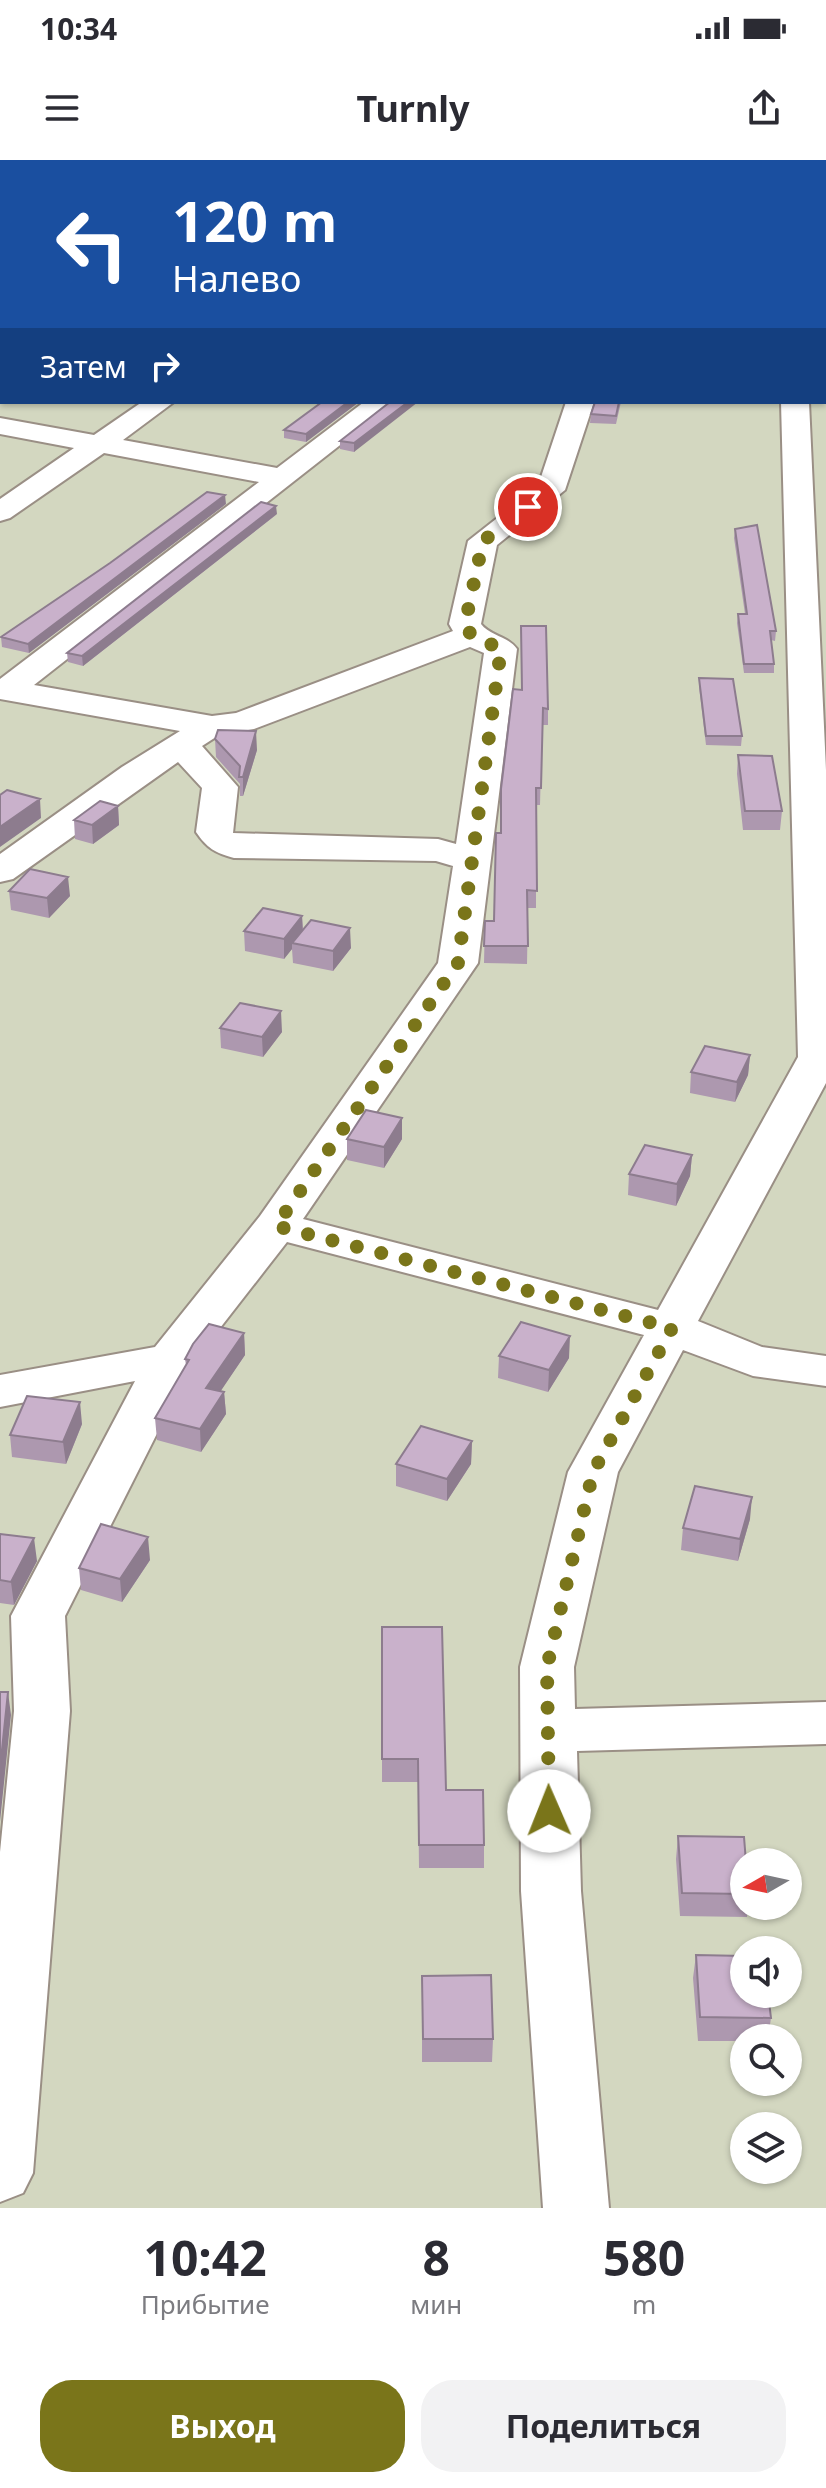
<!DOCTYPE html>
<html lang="ru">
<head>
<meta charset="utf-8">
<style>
  body { margin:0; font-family:"Noto Sans",sans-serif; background:#f2f2f3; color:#2b2b33; height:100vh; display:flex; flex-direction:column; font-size:30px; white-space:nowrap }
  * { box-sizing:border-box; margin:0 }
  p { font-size:26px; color:#7c7c81 }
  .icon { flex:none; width:44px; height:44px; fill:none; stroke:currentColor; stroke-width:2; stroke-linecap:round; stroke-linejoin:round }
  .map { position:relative; height:2048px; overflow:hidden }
  .panel { display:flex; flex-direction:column; background:#fff; flex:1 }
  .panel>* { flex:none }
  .guide { position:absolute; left:0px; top:0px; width:826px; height:244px; box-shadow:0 2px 6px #0004; background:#1a4fa0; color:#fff; overflow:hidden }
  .needle { width:52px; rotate:261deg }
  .controls { position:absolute; left:730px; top:1688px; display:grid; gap:16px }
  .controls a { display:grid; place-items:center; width:72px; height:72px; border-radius:50%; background:#fff; box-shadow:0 2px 6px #0004; font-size:40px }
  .pin { position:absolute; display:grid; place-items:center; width:68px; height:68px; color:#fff; margin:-34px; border:4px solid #fff; border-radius:50%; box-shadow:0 2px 8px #0007 }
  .me { position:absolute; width:88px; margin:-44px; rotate:359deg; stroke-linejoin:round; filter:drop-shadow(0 0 6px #0008) }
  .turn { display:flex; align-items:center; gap:28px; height:168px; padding:0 40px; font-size:36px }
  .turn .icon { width:104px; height:104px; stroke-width:2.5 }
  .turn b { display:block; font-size:56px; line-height:68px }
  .then { display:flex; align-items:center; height:76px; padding:0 40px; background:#0003; gap:16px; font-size:30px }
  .eta { display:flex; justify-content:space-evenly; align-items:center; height:136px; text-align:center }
  .eta b { font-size:48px; font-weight:700; line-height:56px }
  .cta { display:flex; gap:16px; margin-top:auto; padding:16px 40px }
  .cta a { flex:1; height:92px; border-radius:32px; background:#7a751a; color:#fff; font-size:32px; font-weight:700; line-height:92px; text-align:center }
  .cta a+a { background:#f2f2f3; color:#2b2b33 }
  .status { display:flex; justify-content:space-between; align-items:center; height:56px; padding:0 40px; background:#fff; direction:ltr }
  .status svg { height:22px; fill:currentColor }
  header { display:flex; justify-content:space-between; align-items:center; height:104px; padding:0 40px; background:#fff; font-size:36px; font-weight:700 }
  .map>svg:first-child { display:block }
</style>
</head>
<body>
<div class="status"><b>10:34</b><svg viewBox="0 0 49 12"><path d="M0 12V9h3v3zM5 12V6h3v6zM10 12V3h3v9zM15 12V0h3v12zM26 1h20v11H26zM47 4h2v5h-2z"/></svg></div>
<header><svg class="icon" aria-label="menu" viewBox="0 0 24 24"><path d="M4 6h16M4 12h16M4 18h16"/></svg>Turnly<svg class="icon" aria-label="share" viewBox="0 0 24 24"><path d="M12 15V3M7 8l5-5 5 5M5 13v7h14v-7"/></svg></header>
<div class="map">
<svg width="826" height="2048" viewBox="0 0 826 2048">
  <rect width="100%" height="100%" fill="#f7eae0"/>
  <path fill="#d3d7c0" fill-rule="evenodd" d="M 0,0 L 826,0 L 826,2048 L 0,2048 ZM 2,2 L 824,2 L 824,242 L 2,242 ZM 744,1702 L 788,1702 L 788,1746 L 744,1746 ZM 744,1790 L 788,1790 L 788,1834 L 744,1834 ZM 744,1878 L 788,1878 L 788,1922 L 744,1922 ZM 744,1966 L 788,1966 L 788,2010 L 744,2010 Z"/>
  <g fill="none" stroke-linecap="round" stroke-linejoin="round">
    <g stroke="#9a8f85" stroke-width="4">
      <path id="minor" d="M 387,0 L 413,0 L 386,2 Z
        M 558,0 L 580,0 L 557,2 Z
        M 592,0 L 633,0 L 634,2 L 593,2 Z
        M 668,0 L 693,0 L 667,2 Z
        M 0,71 L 2,71 L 2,85 L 0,85 Z
        M 824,107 L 826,107 L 826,121 L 824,121 Z
        M 824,167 L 826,167 L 826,183 L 824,183 Z
        M 2,196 L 2,212 L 0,213 L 0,197 Z
        M 142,242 L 174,242 L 123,280 L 277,308 L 364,242 L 395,242 L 34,525 L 212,556 L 236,553 L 453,471 L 449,464 L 468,381 L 538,326 L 566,242 L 594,242 L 565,330 L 497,385 L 481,464 C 490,476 508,476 517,489 L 478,803 L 303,1059 L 658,1150 L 798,897 L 781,242 L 809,242 L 826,610 L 826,923 L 698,1161 L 762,1187 L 826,1196 L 826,1226 L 753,1216 L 683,1190 L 618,1312 L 574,1507 L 575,1549 L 826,1542 L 826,1584 L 577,1591 L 581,1731 L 609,2048 L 543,2048 L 521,1731 L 520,1507 L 568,1312 L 644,1175 L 287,1082 L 192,1204 L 65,1456 L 70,1551 L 33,2013 L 23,2033 L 0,2042 L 0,1692 L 14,1551 L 11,1456 L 135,1221 L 0,1247 L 0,1215 L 155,1187 L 260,1056 L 438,803 L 453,706 L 436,701 L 234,698 C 215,693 207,688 196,672 L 202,628 L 178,602 L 13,719 L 0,722 L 0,694 L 122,607 L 180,571 L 0,539 L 0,519 L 259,322 L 104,293 L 10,358 L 0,361 L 0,339 L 74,288 L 0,274 L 0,258 L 94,275 ZM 470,487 L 484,493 L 456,684 L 438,679 L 233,673 L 238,627 L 202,586 L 219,575 L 254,569 Z"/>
    </g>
    <use href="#minor" fill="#fff" fill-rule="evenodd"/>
  </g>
  <path fill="#ad98af" d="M 729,0 L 772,0 L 772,2 L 739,2 Z
    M 322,242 L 359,242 L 306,282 L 284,278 L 284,270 Z
    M 389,242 L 354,292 L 340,289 L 340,281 Z
    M 595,242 L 621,242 L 616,264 L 590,263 L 591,254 Z
    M 226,344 L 29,493 L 2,487 L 1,477 Z
    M 277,354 L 83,506 L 68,502 L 67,493 Z
    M 735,369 L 776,471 L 775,481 L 771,480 L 774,504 L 774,513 L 744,513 L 737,463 L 738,454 L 745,454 L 734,378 Z
    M 699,518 L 742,576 L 741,586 L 706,585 L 699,527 Z
    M 513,529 L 548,549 L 548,565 L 542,565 L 540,645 L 536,645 L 536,748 L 528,748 L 527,804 L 484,803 L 485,761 L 494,761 Z
    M 215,579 L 257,590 L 243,636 L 240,636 L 240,624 L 216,597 Z
    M 738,595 L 782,651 L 780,670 L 743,670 L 737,614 Z
    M 118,646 L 119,665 L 93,684 L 75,679 L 74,660 Z
    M 9,731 L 70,736 L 49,758 L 11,750 Z
    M 302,756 L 303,770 L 351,788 L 333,811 L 293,803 L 292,789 L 284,799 L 245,791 L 244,771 Z
    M 220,868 L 282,872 L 263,897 L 221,888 Z
    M 750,895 L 748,915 L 735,942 L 690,933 L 691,912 Z
    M 402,958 L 402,979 L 384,1008 L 347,1000 L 347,979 Z
    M 692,995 L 690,1016 L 676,1046 L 628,1035 L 629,1014 Z
    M 244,1173 L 245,1195 L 220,1231 L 224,1232 L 226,1254 L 201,1292 L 157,1280 L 155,1258 L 186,1205 L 185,1199 Z
    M 499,1196 L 569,1198 L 548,1232 L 498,1218 Z
    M 82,1264 L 66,1304 L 12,1297 L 10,1275 Z
    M 472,1281 L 471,1304 L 447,1341 L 396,1326 L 396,1304 Z
    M 750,1359 L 738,1401 L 681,1390 L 683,1368 Z
    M 0,1374 L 37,1401 L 14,1445 L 0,1443 Z
    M 150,1400 L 122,1442 L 81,1430 L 79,1408 Z
    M 382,1467 L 446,1630 L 484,1685 L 484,1708 L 419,1708 L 418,1622 L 382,1622 Z
    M 678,1676 L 744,1702 L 744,1746 L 748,1746 L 747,1757 L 680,1756 L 676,1699 Z
    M 696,1795 L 771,1858 L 768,1878 L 744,1878 L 744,1881 L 698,1881 L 693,1818 Z
    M 422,1816 L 493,1879 L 492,1902 L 422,1902 Z"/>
  <path fill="#8d7c8e" d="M 348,242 L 359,242 L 306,282 L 306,274 Z
    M 408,242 L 418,242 L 354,292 L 354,283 Z
    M 225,335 L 226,344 L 29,493 L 28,484 Z
    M 276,346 L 277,354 L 83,506 L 82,496 Z
    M 256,571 L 257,590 L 243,636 L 243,617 Z
    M 40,639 L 41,658 L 0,687 L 0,667 Z
    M 118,646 L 119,665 L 93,684 L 92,665 Z
    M 68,717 L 70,736 L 49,758 L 47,738 Z
    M 302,756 L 303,776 L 292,783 L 292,789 L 284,799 L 284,779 Z
    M 350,768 L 351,788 L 333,811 L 333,791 Z
    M 281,851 L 282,872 L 263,897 L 262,877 Z
    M 750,895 L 748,915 L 735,942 L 737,922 Z
    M 402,958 L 402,979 L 384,1008 L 384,987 Z
    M 692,995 L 690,1016 L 676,1046 L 677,1024 Z
    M 244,1173 L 245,1195 L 208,1250 L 206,1228 Z
    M 570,1176 L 569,1198 L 548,1232 L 549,1210 Z
    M 224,1232 L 226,1254 L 201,1292 L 200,1269 Z
    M 80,1242 L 82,1264 L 66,1304 L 63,1282 Z
    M 472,1281 L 471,1304 L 447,1341 L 447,1319 Z
    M 752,1337 L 750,1359 L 738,1401 L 740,1379 Z
    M 148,1377 L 150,1400 L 122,1442 L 120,1419 Z
    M 34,1378 L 37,1401 L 14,1445 L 11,1422 Z
    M 8,1532 L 11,1555 L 0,1662 L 0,1609 Z"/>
  <path fill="#c9b1cb" stroke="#8d7c8e" stroke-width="2" d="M 747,0 L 772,0 L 772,2 L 747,2 Z
    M 812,0 L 826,0 L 826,7 L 824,7 L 824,2 L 812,2 Z
    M 824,22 L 825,25 L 826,24 L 826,38 L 824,39 Z
    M 824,52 L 826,52 L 826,92 L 824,92 Z
    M 322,242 L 348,242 L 306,274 L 284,270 Z
    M 390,242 L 408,242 L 354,283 L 340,281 Z
    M 595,242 L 619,242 L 616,256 L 591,254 Z
    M 207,332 L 225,335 L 28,484 L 1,477 L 110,403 Z
    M 261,342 L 276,346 L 82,496 L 67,493 Z
    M 757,365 L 776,471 L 770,471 L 774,504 L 744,504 L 738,454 L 747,454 L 735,369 Z
    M 521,466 L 546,466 L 548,549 L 543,548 L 541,628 L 536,628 L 537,731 L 527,730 L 528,786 L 484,786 L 485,761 L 494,761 L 496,673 L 501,673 L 501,629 L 513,529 L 522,530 Z
    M 699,518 L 733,519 L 742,576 L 706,576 Z
    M 218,570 L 256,571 L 243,617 L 239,617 L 240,606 L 215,579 Z
    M 738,595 L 772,596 L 782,651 L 745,651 Z
    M 7,630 L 40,639 L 0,667 L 0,635 Z
    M 100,641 L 118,646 L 92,665 L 74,660 Z
    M 30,709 L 68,717 L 47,738 L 9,731 Z
    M 263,748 L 302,756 L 284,779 L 244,771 Z
    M 311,760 L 350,768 L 333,791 L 292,783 Z
    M 240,843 L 281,851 L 262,877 L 220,868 Z
    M 705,886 L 750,895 L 737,922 L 691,912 Z
    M 366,950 L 402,958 L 384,987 L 347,979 Z
    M 645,985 L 692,995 L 677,1024 L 629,1014 Z
    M 521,1162 L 570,1176 L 549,1210 L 499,1196 Z
    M 209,1164 L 244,1173 L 206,1228 L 224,1232 L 200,1269 L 155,1258 L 189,1200 L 185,1199 L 193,1184 Z
    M 27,1236 L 80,1242 L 63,1282 L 10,1275 Z
    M 421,1266 L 472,1281 L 447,1319 L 396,1304 Z
    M 695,1326 L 752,1337 L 740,1379 L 683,1368 Z
    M 101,1364 L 148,1377 L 120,1419 L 79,1408 Z
    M 0,1374 L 34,1378 L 11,1422 L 0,1420 Z
    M 382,1467 L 442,1467 L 446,1630 L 483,1630 L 484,1685 L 419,1685 L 418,1599 L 382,1599 Z
    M 0,1532 L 8,1532 L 0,1609 Z
    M 678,1676 L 744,1677 L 746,1702 L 744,1702 L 744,1734 L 682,1733 Z
    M 696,1795 L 744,1796 L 744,1834 L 768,1834 L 771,1858 L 700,1857 Z
    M 491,1815 L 493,1879 L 423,1879 L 422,1816 Z"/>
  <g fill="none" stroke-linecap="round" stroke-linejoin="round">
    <path stroke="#7a751a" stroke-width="14" stroke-dasharray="0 25.2" d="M 528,347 L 483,381 L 465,464 L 471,475 L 501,489 L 458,803 L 276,1066 L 672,1168 L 593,1312 L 547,1507 L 549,1651"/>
  </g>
</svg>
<div class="controls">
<a><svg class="needle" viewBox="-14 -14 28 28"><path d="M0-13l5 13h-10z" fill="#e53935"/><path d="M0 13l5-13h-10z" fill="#7c7c81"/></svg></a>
<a><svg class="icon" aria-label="sound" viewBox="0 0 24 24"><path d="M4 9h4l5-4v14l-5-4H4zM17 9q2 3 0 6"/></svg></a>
<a><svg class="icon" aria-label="search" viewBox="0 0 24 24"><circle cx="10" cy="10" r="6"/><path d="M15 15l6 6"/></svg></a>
<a><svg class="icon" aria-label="layers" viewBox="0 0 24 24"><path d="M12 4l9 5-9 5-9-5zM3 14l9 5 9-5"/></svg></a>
</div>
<div class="pin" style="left:528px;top:347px;background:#d93025"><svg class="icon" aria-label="arrive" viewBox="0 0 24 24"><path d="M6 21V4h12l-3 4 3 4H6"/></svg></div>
<svg class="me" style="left:549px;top:1651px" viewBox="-20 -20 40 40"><circle r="19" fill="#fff"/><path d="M0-13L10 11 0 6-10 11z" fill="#7a751a"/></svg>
<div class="guide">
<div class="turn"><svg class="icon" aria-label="left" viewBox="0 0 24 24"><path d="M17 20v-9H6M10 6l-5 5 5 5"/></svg><div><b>120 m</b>Налево</div></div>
<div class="then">Затем<svg class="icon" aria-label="right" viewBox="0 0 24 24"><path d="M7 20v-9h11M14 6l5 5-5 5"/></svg></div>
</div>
</div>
<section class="panel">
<div class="eta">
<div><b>10:42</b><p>Прибытие</p></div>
<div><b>8</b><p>мин</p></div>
<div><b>580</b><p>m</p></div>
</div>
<div class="cta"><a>Выход</a><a>Поделиться</a></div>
</section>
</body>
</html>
